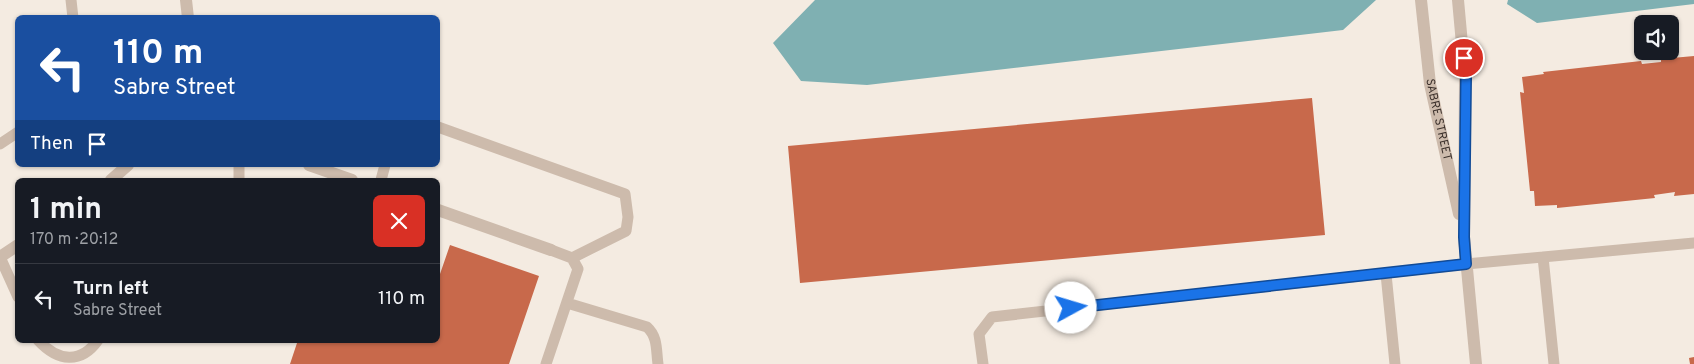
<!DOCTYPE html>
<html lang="en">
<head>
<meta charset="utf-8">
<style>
  body { margin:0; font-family:Overpass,sans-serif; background:#242831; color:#f1f3f6; height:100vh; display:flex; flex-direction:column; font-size:19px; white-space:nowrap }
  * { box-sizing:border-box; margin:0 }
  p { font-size:16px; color:#9ea1a6 }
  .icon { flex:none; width:28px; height:28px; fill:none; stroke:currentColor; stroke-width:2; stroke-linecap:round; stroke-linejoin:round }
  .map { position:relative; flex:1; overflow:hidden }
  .side { position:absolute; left:15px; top:178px; width:425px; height:165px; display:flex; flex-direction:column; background:#171b24; border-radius:8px; box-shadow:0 1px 4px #0004 }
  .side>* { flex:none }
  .hud { position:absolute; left:15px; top:15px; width:425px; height:152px; border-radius:8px; box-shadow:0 1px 4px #0004; background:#1a4fa0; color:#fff; overflow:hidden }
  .controls { position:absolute; left:1634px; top:15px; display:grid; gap:10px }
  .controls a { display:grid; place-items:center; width:45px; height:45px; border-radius:8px; background:#171b24; box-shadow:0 1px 4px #0004; font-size:25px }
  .pin { position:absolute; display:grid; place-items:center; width:42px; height:42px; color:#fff; margin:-21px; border:2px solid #fff; border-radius:50%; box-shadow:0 1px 5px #0007 }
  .me { position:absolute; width:55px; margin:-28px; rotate:84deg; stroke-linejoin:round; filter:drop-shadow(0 0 4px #0008) }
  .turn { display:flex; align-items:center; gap:18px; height:105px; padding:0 15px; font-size:22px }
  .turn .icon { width:65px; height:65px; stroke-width:2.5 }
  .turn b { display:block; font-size:35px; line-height:42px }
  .then { display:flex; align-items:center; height:48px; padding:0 15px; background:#0003; gap:10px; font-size:19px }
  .round { display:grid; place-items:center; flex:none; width:52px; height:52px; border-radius:8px; background:#242831 }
  .summary { display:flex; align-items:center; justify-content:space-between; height:85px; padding:0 15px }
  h1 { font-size:30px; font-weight:700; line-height:38px }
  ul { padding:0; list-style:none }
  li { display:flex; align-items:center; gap:15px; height:70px; padding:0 15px; border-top:1px solid #363941 }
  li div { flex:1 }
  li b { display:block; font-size:19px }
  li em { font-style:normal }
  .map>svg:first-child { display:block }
</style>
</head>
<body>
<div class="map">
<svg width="1694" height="364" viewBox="0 0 1694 364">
  <rect width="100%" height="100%" fill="#f4ebe1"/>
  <path fill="#7fb0b2" d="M 815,0 L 1376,0 L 1343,30 L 867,85 L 801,81 L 773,43 Z
    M 1508,0 L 1694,0 L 1694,4 L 1537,23 L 1507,4 Z"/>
  <path fill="#c8694b" d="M 1694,56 L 1694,194 L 1674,196 L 1675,192 L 1654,195 L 1655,198 L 1557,208 L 1557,205 L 1535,206 L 1534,191 L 1530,191 L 1520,92 L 1524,93 L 1522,77 L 1544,74 L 1543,72 L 1641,61 L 1642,64 L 1661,62 L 1661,59 Z
    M 1312,98 L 1325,235 L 800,283 L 788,146 Z
    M 450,245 L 539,276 L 509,364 L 290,364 L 298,340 L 438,340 L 438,273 L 440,274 Z
    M 1694,357 L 1694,364 L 1690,364 L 1689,358 Z"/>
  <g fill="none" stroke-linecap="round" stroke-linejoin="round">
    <path stroke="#cdbbac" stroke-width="11" d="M 71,0 L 73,18
      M 438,127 L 625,194 L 628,217 L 626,231 L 572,258
      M 0,144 L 18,132
      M 239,180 L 239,165
      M 381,180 L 385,165
      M 0,257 L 18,297
      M 1543,257 L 1554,364
      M 1386,274 L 1395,364
      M 567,303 L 647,327 C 658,337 656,350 658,364
      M 38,340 C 58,362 81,364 98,340
      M 546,364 L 578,269 L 572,258 L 551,250
      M 983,364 L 979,334 L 992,317 L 1466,264 L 1694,243"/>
    <path stroke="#cdbbac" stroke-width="12" d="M 186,0 L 188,18
      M 309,165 L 352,180
      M 111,180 L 128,165
      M 438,210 L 551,250
      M 0,257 L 18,245"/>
    <g stroke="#cdbbac" stroke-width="12">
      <path id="s1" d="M 1421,0 L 1430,84 L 1459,214"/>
      <path d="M 1458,0 L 1465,77 L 1464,237 L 1476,364"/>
    </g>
  </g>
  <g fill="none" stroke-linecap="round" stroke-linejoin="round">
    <g stroke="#114b97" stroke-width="12">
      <path id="route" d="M 1071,308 L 1466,264 L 1464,237 L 1466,77 L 1464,58"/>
    </g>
    <use href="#route" stroke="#1a73e8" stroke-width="9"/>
  </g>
  <g text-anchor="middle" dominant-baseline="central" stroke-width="4" stroke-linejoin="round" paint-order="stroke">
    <g font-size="12" fill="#3b302b" stroke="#fbf5ee">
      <text stroke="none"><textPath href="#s1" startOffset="121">SABRE STREET</textPath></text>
    </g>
  </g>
</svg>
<div class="controls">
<a><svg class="icon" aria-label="sound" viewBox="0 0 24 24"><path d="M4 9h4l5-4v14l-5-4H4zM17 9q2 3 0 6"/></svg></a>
</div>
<div class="pin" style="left:1464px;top:58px;background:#d93025"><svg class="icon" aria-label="arrive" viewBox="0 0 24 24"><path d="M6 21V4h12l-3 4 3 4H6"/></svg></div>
<svg class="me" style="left:1071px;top:308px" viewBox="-20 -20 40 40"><circle r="19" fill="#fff"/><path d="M0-13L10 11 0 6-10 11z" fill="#1a73e8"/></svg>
<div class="hud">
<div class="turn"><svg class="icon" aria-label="left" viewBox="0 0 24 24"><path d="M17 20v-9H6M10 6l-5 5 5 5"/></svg><div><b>110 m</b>Sabre Street</div></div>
<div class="then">Then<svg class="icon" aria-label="arrive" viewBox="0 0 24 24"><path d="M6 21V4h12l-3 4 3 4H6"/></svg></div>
</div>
<section class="side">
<div class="summary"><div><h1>1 min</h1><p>170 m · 20:12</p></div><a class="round" style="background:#d93025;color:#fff"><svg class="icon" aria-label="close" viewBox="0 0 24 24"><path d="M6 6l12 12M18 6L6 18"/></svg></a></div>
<ul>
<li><svg class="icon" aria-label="left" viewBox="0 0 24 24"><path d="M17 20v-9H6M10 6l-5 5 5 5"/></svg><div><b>Turn left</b><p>Sabre Street</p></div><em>110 m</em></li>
</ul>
</section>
</div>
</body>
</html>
